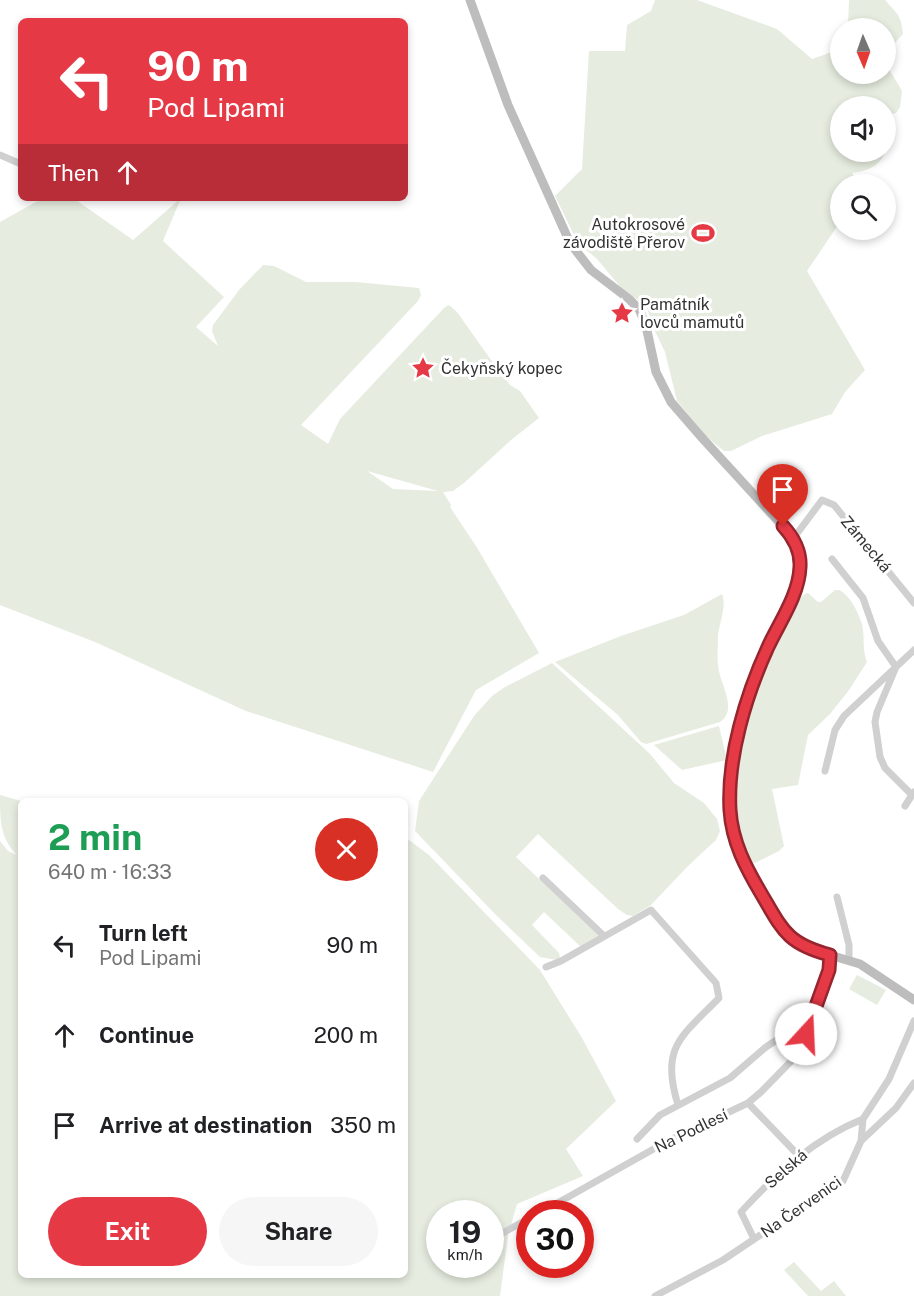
<!DOCTYPE html>
<html lang="en">
<head>
<meta charset="utf-8">
<style>
  body { margin:0; font-family:"Public Sans",sans-serif; background:#f6f6f6; color:#202124; height:100vh; display:flex; flex-direction:column; font-size:22px; white-space:nowrap }
  * { box-sizing:border-box; margin:0 }
  p { font-size:20px; color:#757577 }
  .icon { flex:none; width:33px; height:33px; fill:none; stroke:currentColor; stroke-width:2; stroke-linecap:round; stroke-linejoin:round }
  .map { position:relative; flex:1; overflow:hidden }
  .side { position:absolute; left:18px; top:798px; width:390px; height:480px; display:flex; flex-direction:column; background:#fff; border-radius:9px; box-shadow:0 3px 9px #0003 }
  .side>* { flex:none }
  .hud { position:absolute; left:18px; top:18px; width:390px; height:183px; border-radius:9px; box-shadow:0 3px 9px #0003; background:#e63946; color:#fff; overflow:hidden }
  .needle { width:39px; rotate:178deg }
  .tools { position:absolute; left:830px; top:18px; display:grid; gap:12px }
  .tools a { display:grid; place-items:center; width:66px; height:66px; border-radius:50%; background:#fff; box-shadow:0 3px 9px #0003; font-size:30px }
  .speed { position:absolute; left:426px; top:1200px; display:flex; gap:12px; font-size:30px; font-weight:700; text-align:center }
  .speed>* { display:grid; place-content:center; width:78px; height:78px; border-radius:50%; background:#fff; box-shadow:0 3px 9px #0003; line-height:1 }
  .speed small { font-size:15px; font-weight:400 }
  .speed .limit { border:9px solid #d22; background:#fff; color:#111 }
  .pin { position:absolute; display:grid; place-items:center; width:51px; height:51px; color:#fff; margin:-62px -26px; border-radius:50% 50% 50% 0; rotate:-45deg; box-shadow:0 0 6px #0007 }
  .pin .icon { rotate:45deg }
  .me { position:absolute; width:66px; margin:-33px; rotate:20deg; stroke-linejoin:round; filter:drop-shadow(0 0 4px #0008) }
  .turn { display:flex; align-items:center; gap:21px; height:126px; padding:0 30px; font-size:27px }
  .turn .icon { width:78px; height:78px; stroke-width:2.5 }
  .turn b { display:block; font-size:42px; line-height:51px }
  .then { display:flex; align-items:center; height:57px; padding:0 30px; background:#0003; gap:12px; font-size:22px }
  .round { display:grid; place-items:center; flex:none; width:63px; height:63px; border-radius:32px; background:#f6f6f6 }
  .headline { display:flex; align-items:center; justify-content:space-between; height:102px; padding:0 30px }
  h1 { font-size:36px; font-weight:700; line-height:45px; color:#1e9e55 }
  .button { display:flex; gap:12px; margin-top:auto; padding:12px 30px }
  .button a { flex:1; height:69px; border-radius:36px; background:#e63946; color:#fff; font-size:24px; font-weight:700; line-height:69px; text-align:center }
  .button a+a { background:#f6f6f6; color:#202124 }
  ul { padding:0; list-style:none }
  li { display:flex; align-items:center; gap:18px; height:90px; padding:0 30px }
  li div { flex:1 }
  li b { display:block; font-size:22px }
  li em { font-style:normal }
  .map>svg:first-child { display:block }
</style>
</head>
<body>
<div class="map">
<svg width="914" height="1296" viewBox="0 0 914 1296">
  <rect width="100%" height="100%" fill="#fff"/>
  <path fill="#e6ecdf" fill-rule="evenodd" d="M 655,0 L 697,0 L 777,29 L 812,59 L 832,52 L 840,43 L 840,74 L 885,74 L 885,28 L 848,28 L 849,0 L 885,0 C 897,14 901,14 903,34 C 876,63 886,61 902,91 L 900,107 L 896,113 L 885,116 L 885,106 L 840,106 L 840,152 L 885,152 L 885,137 C 890,160 873,171 852,173 L 859,184 L 840,184 L 840,222 L 807,271 L 865,370 L 845,392 L 832,414 L 762,436 L 731,451 L 724,451 L 708,438 L 677,401 L 665,352 L 654,329 L 646,305 L 623,290 L 597,259 L 578,243 L 555,196 L 582,169 L 589,51 L 625,51 L 627,25 L 651,11 Z
    M 43,198 L 73,198 L 133,240 L 181,198 L 163,241 L 224,297 L 196,327 L 218,346 L 212,331 L 213,325 L 239,290 L 263,265 L 274,266 L 306,282 L 356,282 L 419,288 L 421,295 L 418,301 L 301,425 L 328,444 L 340,419 L 444,308 L 449,305 L 457,312 L 496,367 L 510,385 L 520,391 L 539,418 L 511,440 L 464,483 L 453,491 L 443,492 L 451,505 L 450,507 L 476,546 L 539,653 L 476,690 L 433,772 L 246,711 L 95,642 L 0,605 L 0,222 ZM 367,471 L 438,491 L 393,489 Z
    M 835,590 L 839,590 C 850,595 858,612 862,624 C 865,637 862,650 867,662 L 849,690 L 830,714 L 808,735 L 798,785 L 772,789 L 784,846 L 779,851 L 755,863 C 743,857 740,844 738,832 C 724,762 754,687 787,626 C 792,616 797,595 808,593 L 818,602 L 821,602 Z
    M 722,594 C 727,607 719,623 718,636 C 718,646 717,656 718,665 C 719,683 739,709 720,722 L 646,744 L 641,742 L 618,715 L 555,662 L 621,636 L 684,615 Z
    M 552,663 L 650,754 L 674,783 L 704,803 L 717,819 L 720,831 L 716,840 L 689,865 L 651,905 L 633,916 L 627,915 L 618,909 L 538,834 L 516,857 L 599,936 L 581,947 L 544,912 L 532,925 L 559,953 L 560,958 L 557,960 L 540,957 L 496,915 L 415,831 L 419,801 L 474,716 L 492,696 L 505,687 Z
    M 719,726 L 727,760 L 682,770 L 654,745 Z
    M 0,795 L 21,801 L 21,1275 L 405,1275 L 405,842 L 409,840 L 429,855 L 540,970 L 582,1038 L 616,1101 L 566,1149 L 583,1176 L 517,1204 L 508,1236 L 500,1296 L 0,1296 L 0,841 L 8,851 L 17,855 C 0,838 0,820 0,795 ZM 440,1214 L 490,1214 L 490,1264 L 440,1264 Z
    M 857,975 L 886,990 L 877,1005 L 849,989 Z
    M 794,1262 L 821,1291 L 834,1281 L 846,1296 L 808,1296 L 784,1270 Z"/>
  <g fill="none" stroke-linecap="round" stroke-linejoin="round">
    <path stroke="#d0d0d0" stroke-width="7" d="M 0,155 L 21,164
      M 793,539 L 822,500 L 834,505 L 914,603
      M 832,559 L 863,598 L 878,641 L 896,667 L 877,712 L 875,722 L 880,757 L 885,768 L 912,795 L 914,792
      M 825,771 L 835,730 L 844,716 L 914,650
      M 905,806 L 912,795
      M 543,878 L 604,936
      M 837,897 L 849,945 L 849,960
      M 546,967 L 561,961 L 651,910 L 716,983 L 719,998 C 681,1037 660,1047 678,1105
      M 748,1103 L 799,1156
      M 637,1139 L 660,1115 L 730,1078 L 766,1047 L 811,1017
      M 861,1141 L 863,1119 L 889,1079 L 914,1021
      M 538,1214 L 666,1142 L 748,1103 L 761,1092 L 801,1051 L 826,978 L 830,955
      M 754,1239 L 741,1212 C 776,1174 815,1138 863,1119
      M 490,1240 L 530,1218
      M 655,1296 L 723,1260 L 835,1185 L 843,1181 L 861,1141 L 896,1108 L 914,1083"/>
    <path stroke="#bdbdbd" stroke-width="9" d="M 470,0 L 508,105 L 570,243 L 591,270 L 629,299 L 639,309 L 646,326 L 656,372 L 671,402 L 704,440 L 779,522 L 793,539 L 798,550 L 800,562 L 798,581 L 755,679 L 741,722 L 732,763 L 730,798 L 731,819 L 741,858 L 777,920 L 794,941 L 813,950 L 860,964 L 914,1000"/>
  </g>
  <g fill="none" stroke-linecap="round" stroke-linejoin="round">
    <g stroke="#96252e" stroke-width="15">
      <path id="route" d="M 783,526 C 794,538 801,551 800,567 C 799,595 779,623 768,647 C 746,695 727,757 730,810 C 732,842 746,868 762,895 C 783,931 788,944 830,955 L 829,970 L 806,1034"/>
    </g>
    <use href="#route" stroke="#e63946" stroke-width="10"/>
  </g>
  <defs>
    <g id="stadium-bare" transform="scale(1.8)"><path d="M0-5a6.5 5 0 1 0 0 10a6.5 5 0 1 0 0-10ZM-3.5-1.8h7v3.6h-7Z" fill="#e63946" stroke="#fff" stroke-width="2.5" paint-order="stroke"/></g>
    <g id="sight-bare" transform="scale(1.8)"><path d="M0-6L1.8-2.2L6-1.7L2.9 1.2L3.7 5.4L0 3.3L-3.7 5.4L-2.9 1.2L-6-1.7L-1.8-2.2Z" fill="#e63946" stroke="#fff" stroke-width="2.5" paint-order="stroke"/></g>
  </defs>
  <g fill-rule="evenodd">
    <use href="#stadium-bare" x="703" y="233"/>
    <use href="#sight-bare" x="622" y="313"/>
    <use href="#sight-bare" x="423" y="368"/>
  </g>
  <g text-anchor="middle" dominant-baseline="central" stroke-width="6" stroke-linejoin="round" paint-order="stroke">
    <g font-size="16" fill="#333" stroke="#fff" text-anchor="start">
      <text x="685" y="224" text-anchor="end">Autokrosové<tspan x="685" dy="18">závodiště Přerov</tspan></text>
      <text x="640" y="304">Památník<tspan x="640" dy="18">lovců mamutů</tspan></text>
      <text x="441" y="368">Čekyňský kopec</text>
    </g>
    <g font-size="16" fill="#333" stroke="#fff">
      <text transform="translate(866 544) rotate(50)">Zámecká</text>
      <text transform="translate(691 1131) rotate(-26)">Na Podlesí</text>
      <text transform="translate(786 1169) rotate(-41)">Selská</text>
      <text transform="translate(801 1207) rotate(-35)">Na Červenici</text>
    </g>
  </g>
</svg>
<div class="tools">
<a><svg class="needle" viewBox="-14 -14 28 28"><path d="M0-13l5 13h-10z" fill="#e53935"/><path d="M0 13l5-13h-10z" fill="#757577"/></svg></a>
<a><svg class="icon" aria-label="sound" viewBox="0 0 24 24"><path d="M4 9h4l5-4v14l-5-4H4zM17 9q2 3 0 6"/></svg></a>
<a><svg class="icon" aria-label="search" viewBox="0 0 24 24"><circle cx="10" cy="10" r="6"/><path d="M15 15l6 6"/></svg></a>
</div>
<div class="speed"><div>19<small>km/h</small></div><div class="limit">30</div></div>
<div class="pin" style="left:783px;top:526px;background:#d93025"><svg class="icon" aria-label="arrive" viewBox="0 0 24 24"><path d="M6 21V4h12l-3 4 3 4H6"/></svg></div>
<svg class="me" style="left:806px;top:1034px" viewBox="-20 -20 40 40"><circle r="19" fill="#fff"/><path d="M0-13L10 11 0 6-10 11z" fill="#e63946"/></svg>
<div class="hud">
<div class="turn"><svg class="icon" aria-label="left" viewBox="0 0 24 24"><path d="M17 20v-9H6M10 6l-5 5 5 5"/></svg><div><b>90 m</b>Pod Lipami</div></div>
<div class="then">Then<svg class="icon" aria-label="ahead" viewBox="0 0 24 24"><path d="M12 20V5M6 11l6-6 6 6"/></svg></div>
</div>
<section class="side">
<div class="headline"><div><h1>2 min</h1><p>640 m · 16:33</p></div><a class="round" style="background:#d93025;color:#fff"><svg class="icon" aria-label="close" viewBox="0 0 24 24"><path d="M6 6l12 12M18 6L6 18"/></svg></a></div>
<ul>
<li><svg class="icon" aria-label="left" viewBox="0 0 24 24"><path d="M17 20v-9H6M10 6l-5 5 5 5"/></svg><div><b>Turn left</b><p>Pod Lipami</p></div><em>90 m</em></li>
<li><svg class="icon" aria-label="ahead" viewBox="0 0 24 24"><path d="M12 20V5M6 11l6-6 6 6"/></svg><div><b>Continue</b></div><em>200 m</em></li>
<li><svg class="icon" aria-label="arrive" viewBox="0 0 24 24"><path d="M6 21V4h12l-3 4 3 4H6"/></svg><div><b>Arrive at destination</b></div><em>350 m</em></li>
</ul>
<div class="button"><a>Exit</a><a>Share</a></div>
</section>
</div>
</body>
</html>
